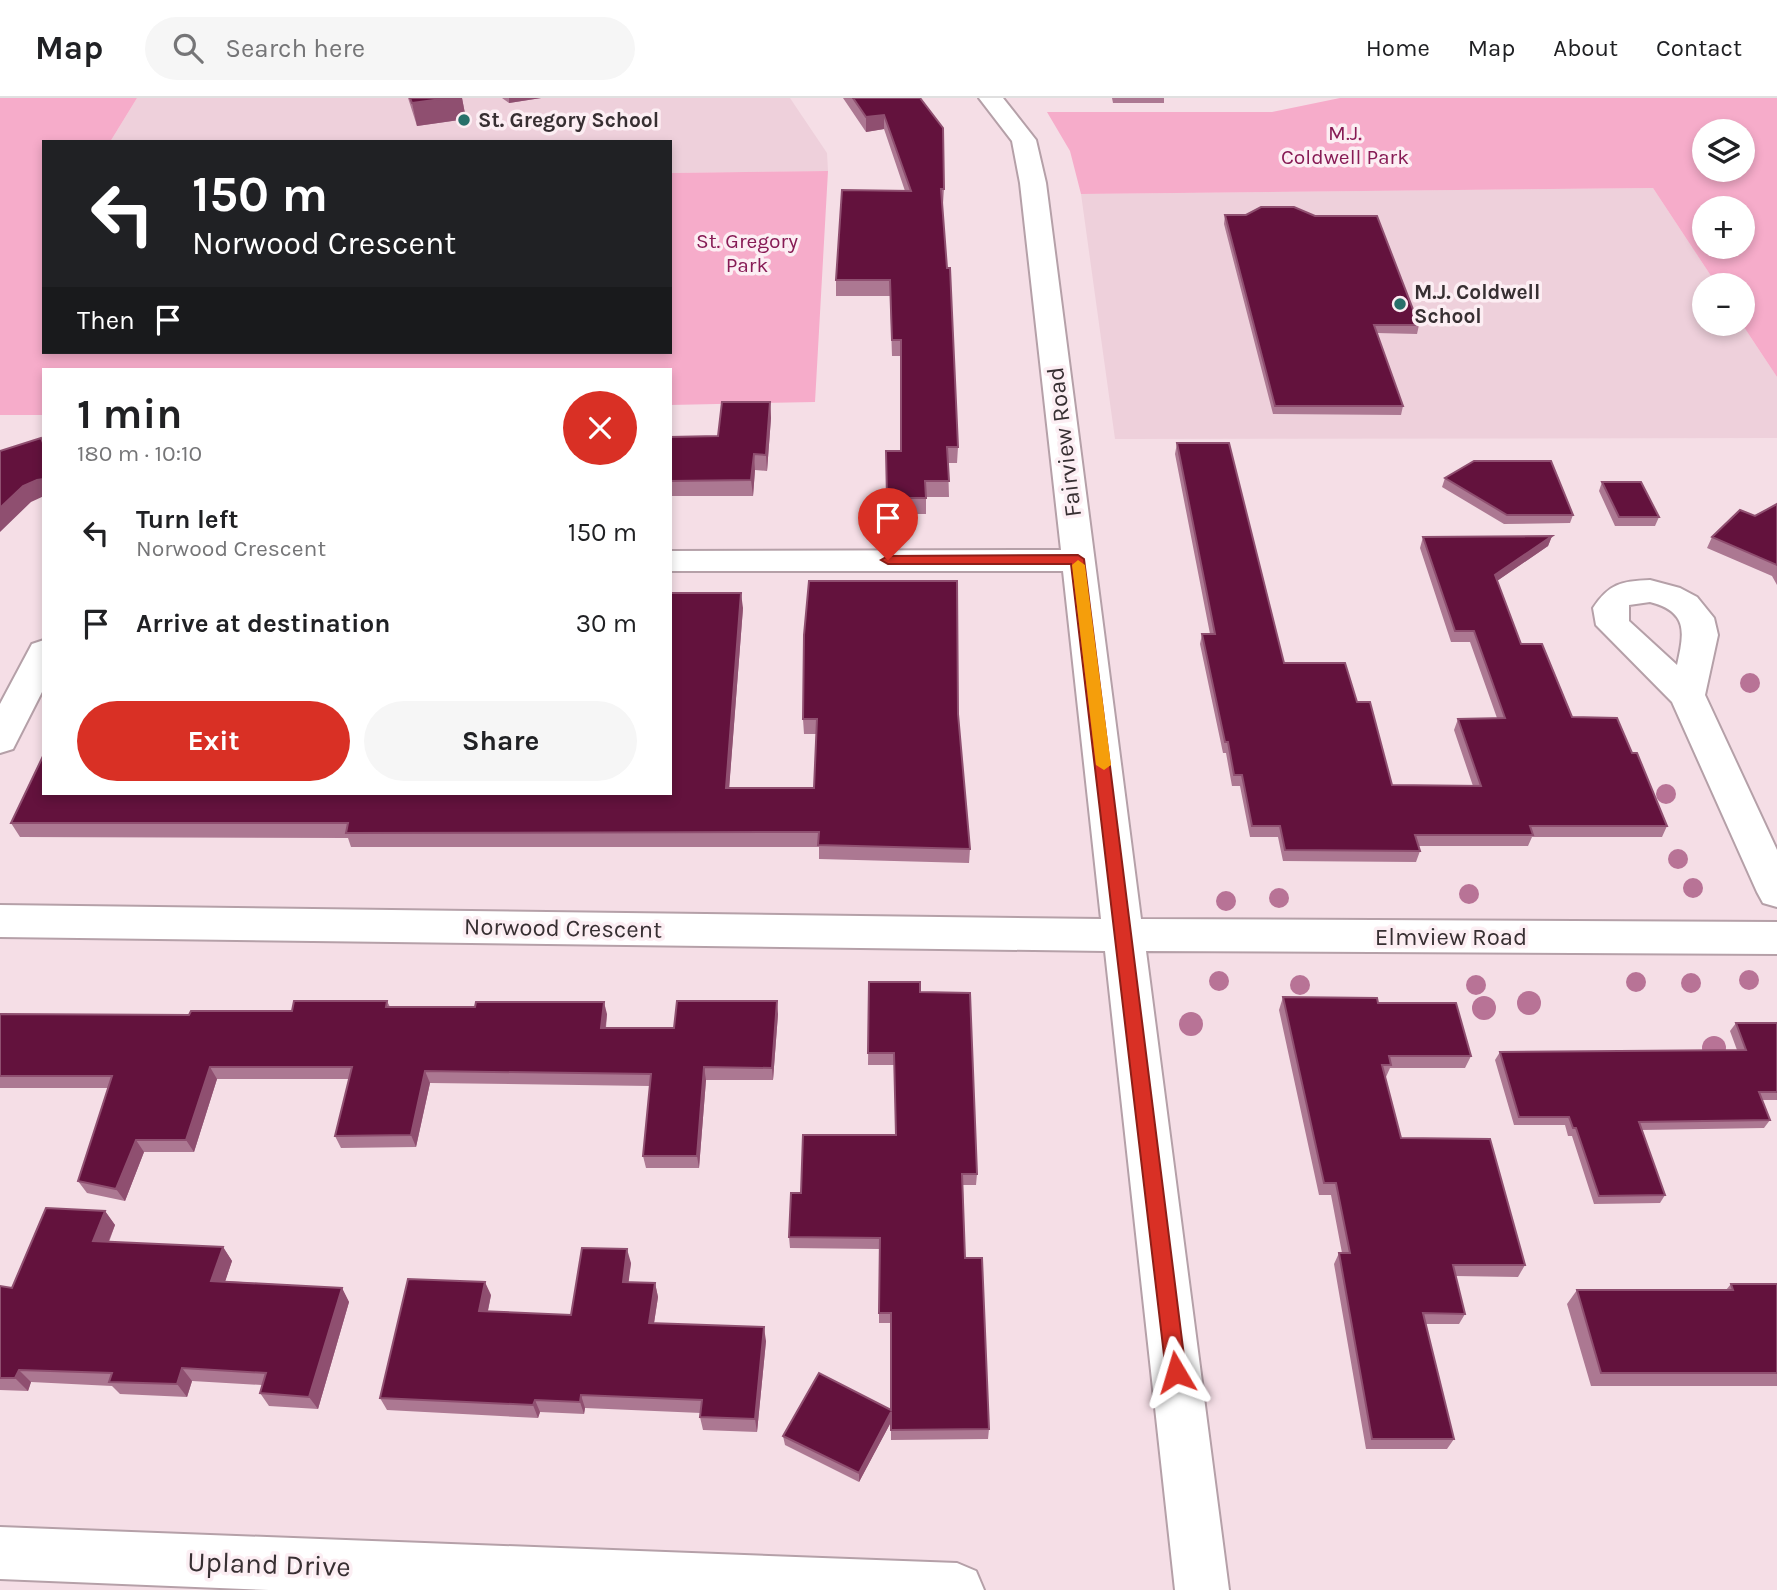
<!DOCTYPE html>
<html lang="en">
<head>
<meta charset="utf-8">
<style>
  body { margin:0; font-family:Karla,sans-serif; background:#f6f6f6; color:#202124; height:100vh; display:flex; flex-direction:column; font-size:26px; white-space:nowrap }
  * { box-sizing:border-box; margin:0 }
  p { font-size:23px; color:#757577 }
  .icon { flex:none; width:38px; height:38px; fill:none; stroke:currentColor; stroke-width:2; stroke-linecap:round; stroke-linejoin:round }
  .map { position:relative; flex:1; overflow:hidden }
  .sheet { position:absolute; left:42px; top:270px; width:630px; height:427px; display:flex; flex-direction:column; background:#fff; border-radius:0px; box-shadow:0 4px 10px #0003 }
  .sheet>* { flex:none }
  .guide { position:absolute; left:42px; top:42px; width:630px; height:214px; border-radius:0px; box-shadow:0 4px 10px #0003; background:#202124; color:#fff; overflow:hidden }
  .controls { position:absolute; left:1692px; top:21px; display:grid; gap:14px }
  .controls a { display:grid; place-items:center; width:63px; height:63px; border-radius:50%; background:#fff; box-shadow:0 4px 10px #0003; font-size:35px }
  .pin { position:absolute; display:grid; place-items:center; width:60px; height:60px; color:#fff; margin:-72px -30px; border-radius:50% 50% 50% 0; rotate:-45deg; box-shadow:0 0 7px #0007 }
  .pin .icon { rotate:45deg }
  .me { position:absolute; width:77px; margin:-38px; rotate:353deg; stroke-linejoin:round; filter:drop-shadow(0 0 5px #0008) }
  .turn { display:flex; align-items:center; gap:24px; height:147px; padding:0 35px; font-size:32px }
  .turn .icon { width:91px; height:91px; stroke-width:2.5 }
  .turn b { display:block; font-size:49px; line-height:60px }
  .then { display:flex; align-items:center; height:66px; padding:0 35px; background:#0003; gap:14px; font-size:26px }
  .round { display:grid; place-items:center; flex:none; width:74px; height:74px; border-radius:37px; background:#f6f6f6 }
  .overview { display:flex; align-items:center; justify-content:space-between; height:119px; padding:0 35px }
  h1 { font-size:42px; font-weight:700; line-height:52px }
  .action { display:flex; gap:14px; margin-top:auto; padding:14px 35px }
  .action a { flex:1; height:80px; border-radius:42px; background:#d93025; color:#fff; font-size:28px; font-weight:700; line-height:80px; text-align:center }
  .action a+a { background:#f6f6f6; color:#202124 }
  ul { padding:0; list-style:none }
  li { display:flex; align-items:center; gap:21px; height:91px; padding:0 35px }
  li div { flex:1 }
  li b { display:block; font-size:26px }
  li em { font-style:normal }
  header { display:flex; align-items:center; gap:42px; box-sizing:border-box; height:98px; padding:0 35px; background:#fff; border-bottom:2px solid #e0e0e0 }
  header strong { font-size:33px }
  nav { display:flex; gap:38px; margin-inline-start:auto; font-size:24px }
  .search { width:490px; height:63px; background:#f6f6f6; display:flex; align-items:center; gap:18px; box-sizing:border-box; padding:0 24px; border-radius:38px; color:#757577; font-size:26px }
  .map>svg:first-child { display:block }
</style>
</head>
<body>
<header>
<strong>Map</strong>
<div class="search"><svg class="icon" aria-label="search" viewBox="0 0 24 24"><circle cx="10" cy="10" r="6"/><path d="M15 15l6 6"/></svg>Search here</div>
<nav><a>Home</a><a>Map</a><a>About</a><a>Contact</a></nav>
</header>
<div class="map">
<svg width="1777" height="1492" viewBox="0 0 1777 1492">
  <rect width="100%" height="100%" fill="#f5dee6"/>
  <path fill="#eed0db" d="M 137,0 L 790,0 L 827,55 L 828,73 L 670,75 L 670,44 L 110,44 Z
    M 1653,90 L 1717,187 L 1704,187 L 1704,226 L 1742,226 L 1777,279 L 1777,340 L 1115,341 L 1081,96 Z"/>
  <path fill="#f6acca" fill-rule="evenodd" d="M 0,0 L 137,0 L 110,44 L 44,44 L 44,254 L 670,254 L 670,75 L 828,73 L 815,304 L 670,307 L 670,271 L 44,271 L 44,317 L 0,317 Z
    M 1340,0 L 1777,0 L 1777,279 L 1742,226 L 1743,187 L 1717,187 L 1653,90 L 1081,96 L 1070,53 L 1047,14 L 1272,14 ZM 1704,33 L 1743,33 L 1743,72 L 1704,72 ZM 1704,110 L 1743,110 L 1743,149 L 1704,149 Z"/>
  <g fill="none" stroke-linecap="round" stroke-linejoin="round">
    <g stroke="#b5a0a8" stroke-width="4">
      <path id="minor" d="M 979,0 L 1003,0 L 1036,42 L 1046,85 L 1141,821 L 1777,824 L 1777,856 L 1146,853 L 1229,1492 L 1175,1492 L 1105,853 L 0,839 L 0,807 L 1101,821 L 1063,473 L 670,473 L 670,453 L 1061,452 L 1020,85 L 1012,43 Z
        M 1650,482 L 1680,490 L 1697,499 L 1714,520 L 1718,537 L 1705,597 L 1777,752 L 1777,809 L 1763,805 L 1757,794 L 1672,604 L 1596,527 L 1593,510 C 1609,486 1621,483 1650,482 ZM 1650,504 C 1689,514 1684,535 1677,567 L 1629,523 L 1629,507 Z
        M 44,542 L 44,590 L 13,651 L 0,655 L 0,606 L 32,546 Z"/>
    </g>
    <g stroke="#b5a0a8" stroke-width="4">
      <path id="tertiary" d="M 0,1429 L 957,1465 L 976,1473 L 984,1492 L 269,1492 L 0,1481 Z"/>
    </g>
    <use href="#minor" fill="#fff" fill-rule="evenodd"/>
    <use href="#tertiary" fill="#fff" fill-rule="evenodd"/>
  </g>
  <g fill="#b87396">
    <circle cx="1750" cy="585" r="10"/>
    <circle cx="1666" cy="696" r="10"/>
    <circle cx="1678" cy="761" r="10"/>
    <circle cx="1693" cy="790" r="10"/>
    <circle cx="1469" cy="796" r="10"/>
    <circle cx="1279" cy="800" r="10"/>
    <circle cx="1226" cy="803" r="10"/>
    <circle cx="1749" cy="882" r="10"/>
    <circle cx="1219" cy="883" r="10"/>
    <circle cx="1636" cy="884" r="10"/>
    <circle cx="1691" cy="885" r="10"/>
    <circle cx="1300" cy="887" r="10"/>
    <circle cx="1476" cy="887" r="10"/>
    <circle cx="1529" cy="905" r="12"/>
    <circle cx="1484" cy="910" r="12"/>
    <circle cx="1191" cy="926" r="12"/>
    <circle cx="1714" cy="950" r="12"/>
  </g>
  <path fill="#ac7892" d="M 408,0 L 462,0 L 466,21 L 417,28 Z
    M 502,0 L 541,0 L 509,5 Z
    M 843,0 L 920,0 L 944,91 L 943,106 L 942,106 L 958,349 L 957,365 L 948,365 L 949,399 L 926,399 L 926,416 L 887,416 L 886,353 L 901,353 L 901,258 L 892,258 L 890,198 L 836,198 L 836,182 L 905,93 L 884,31 L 866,34 Z
    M 1112,0 L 1164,0 L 1164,5 L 1113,5 Z
    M 1225,117 L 1419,227 L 1417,236 L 1377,235 L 1403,308 L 1401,317 L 1273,316 L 1224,126 Z
    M 770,304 L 771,320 L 767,373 L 755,372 L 753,398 L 670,398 L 670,339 L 718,338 Z
    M 1177,345 L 1284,565 L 1357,604 L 1392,687 L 1473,688 L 1454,632 L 1458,621 L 1497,620 L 1470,544 L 1451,544 L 1420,450 L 1423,439 L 1552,438 L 1548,448 L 1497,483 L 1521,546 L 1572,619 L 1632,655 L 1667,728 L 1662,739 L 1532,739 L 1528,748 L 1418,748 L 1420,753 L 1416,764 L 1283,763 L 1278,739 L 1250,739 L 1240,688 L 1232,688 L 1226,655 L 1223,655 L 1200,546 L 1202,536 L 1210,536 L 1175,356 Z
    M 1445,380 L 1573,417 L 1570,425 L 1504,426 L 1442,389 Z
    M 1602,384 L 1659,419 L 1655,428 L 1615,428 L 1599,393 Z
    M 1777,406 L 1777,487 L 1772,478 L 1707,450 L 1712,439 Z
    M 743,510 L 729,690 L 814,690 L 816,636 L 804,636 L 803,621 L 958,616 L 970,751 L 969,765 L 819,761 L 819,749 L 351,749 L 348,740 L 20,739 L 11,725 L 44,695 L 670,695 Z
    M 869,884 L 920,894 L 977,1076 L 976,1087 L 963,1087 L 965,1160 L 989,1331 L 988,1341 L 891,1342 L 891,1324 L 859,1384 L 785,1347 L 783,1338 L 891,1312 L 891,1225 L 879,1225 L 879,1151 L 790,1150 L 789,1139 L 801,1095 L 896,1037 L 894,967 L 868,967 Z
    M 1283,899 L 1378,905 L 1471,958 L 1465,970 L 1390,970 L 1386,979 L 1385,979 L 1401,1040 L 1525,1167 L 1518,1179 L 1456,1178 L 1465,1216 L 1459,1226 L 1426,1226 L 1454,1341 L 1447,1351 L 1366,1351 L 1334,1166 L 1339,1155 L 1342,1155 L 1331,1097 L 1319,1097 L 1279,912 Z
    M 387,903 L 390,909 L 607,916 L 606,930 L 674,930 L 778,916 L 773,982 L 706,982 L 699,1070 L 646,1070 L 643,1058 L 650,988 L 430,985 L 416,1049 L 341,1050 L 335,1038 L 349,981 L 217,981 L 194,1054 L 144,1054 L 125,1103 L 87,1095 L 78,1083 L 108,990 L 0,990 L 0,916 L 189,917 L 292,913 Z
    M 1736,925 L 1777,925 L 1777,1002 L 1762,1002 L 1770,1022 L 1764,1030 L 1642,1032 L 1665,1097 L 1660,1105 L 1594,1106 L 1572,1038 L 1568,1038 L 1565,1027 L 1514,1027 L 1495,962 L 1500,954 L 1737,952 L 1730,933 Z
    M 105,1113 L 115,1127 L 109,1144 L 223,1149 L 232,1163 L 225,1183 L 342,1190 L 349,1204 L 318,1311 L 269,1308 L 260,1295 L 262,1287 L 192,1283 L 187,1299 L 120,1296 L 112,1288 L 31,1284 L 28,1293 L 0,1292 L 0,1188 L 12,1190 Z
    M 631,1165 L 628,1184 L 655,1185 L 658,1199 L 654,1225 L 766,1243 L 757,1334 L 703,1332 L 700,1319 L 701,1315 L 585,1310 L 584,1316 L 540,1314 L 538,1320 L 387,1312 L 380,1300 L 491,1197 L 488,1213 L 571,1217 Z
    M 1731,1186 L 1777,1186 L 1777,1288 L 1591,1288 L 1567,1206 L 1577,1192 L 1726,1192 Z"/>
  <path fill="#8f4f70" d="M 449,0 L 462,0 L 466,21 L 417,28 L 412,5 Z
    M 509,0 L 541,0 L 509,5 Z
    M 884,17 L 884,31 L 866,34 L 866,19 Z
    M 770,304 L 771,320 L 767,373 L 766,357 Z
    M 754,356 L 755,372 L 753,398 L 751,382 Z
    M 44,381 L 44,398 L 31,404 L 0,434 L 0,410 L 23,388 L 37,382 Z
    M 1552,438 L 1548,448 L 1491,487 L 1495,477 Z
    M 741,495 L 743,510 L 728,705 L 726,690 Z
    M 777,903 L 778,916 L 773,982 L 772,970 Z
    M 604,904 L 607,916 L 604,942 L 601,930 Z
    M 210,969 L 217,981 L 194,1054 L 186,1042 Z
    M 704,969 L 706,982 L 699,1070 L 697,1058 Z
    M 425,973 L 430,985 L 416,1049 L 411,1037 Z
    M 136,1042 L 144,1054 L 125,1103 L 116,1091 Z
    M 105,1113 L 115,1127 L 103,1157 L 93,1143 Z
    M 223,1149 L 232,1163 L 221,1196 L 211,1183 Z
    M 627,1151 L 631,1165 L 627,1197 L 623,1184 Z
    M 485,1184 L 491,1197 L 485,1226 L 479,1213 Z
    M 655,1185 L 658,1199 L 652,1238 L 649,1225 Z
    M 342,1190 L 349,1204 L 318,1311 L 309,1299 Z
    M 764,1229 L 766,1243 L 757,1334 L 755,1321 Z
    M 182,1270 L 192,1283 L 187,1299 L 177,1286 Z
    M 19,1272 L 31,1284 L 28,1293 L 15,1280 Z
    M 581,1297 L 585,1310 L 584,1316 L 580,1304 Z
    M 535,1302 L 540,1314 L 538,1320 L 533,1307 Z
    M 891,1314 L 891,1324 L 859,1384 L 859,1375 Z"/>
  <path fill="#63123d" stroke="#8f4f70" stroke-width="2" d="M 410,0 L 449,0 L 412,5 Z
    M 853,0 L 920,0 L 943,30 L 944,91 L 941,91 L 947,170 L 950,170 L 958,349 L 947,349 L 949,383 L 925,383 L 926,400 L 887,400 L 886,353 L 901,353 L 901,242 L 892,242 L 890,182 L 836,182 L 842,92 L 911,93 L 884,17 L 866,19 Z
    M 1261,109 L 1294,109 L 1315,118 L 1377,118 L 1419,227 L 1374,227 L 1403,308 L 1275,308 L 1225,117 L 1246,117 Z
    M 722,304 L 770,304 L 766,357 L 754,356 L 751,382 L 670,383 L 670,339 L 718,338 Z
    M 41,340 L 44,347 L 44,381 L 37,382 L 23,388 L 0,410 L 0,353 Z
    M 1177,345 L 1229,345 L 1284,565 L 1345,565 L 1357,604 L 1370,604 L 1392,687 L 1481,688 L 1458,621 L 1505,620 L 1474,533 L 1455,533 L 1423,439 L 1552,438 L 1495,477 L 1521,546 L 1542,546 L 1572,619 L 1617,620 L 1632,655 L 1637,655 L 1667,728 L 1530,728 L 1533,737 L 1415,737 L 1420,753 L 1285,752 L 1280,728 L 1252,728 L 1242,677 L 1234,677 L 1228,644 L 1225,644 L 1202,536 L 1215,536 Z
    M 1474,363 L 1551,363 L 1573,417 L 1507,417 L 1445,380 Z
    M 1602,384 L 1641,384 L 1659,419 L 1619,419 Z
    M 1777,406 L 1777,467 L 1712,439 L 1740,412 L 1755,418 Z
    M 809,483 L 957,483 L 958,616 L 970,751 L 818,747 L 819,734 L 346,735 L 348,725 L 11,725 L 44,656 L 44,695 L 670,695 L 670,495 L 741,495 L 726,690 L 814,690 L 817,621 L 803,621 L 804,537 Z
    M 869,884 L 920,884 L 920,894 L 970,895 L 977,1076 L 962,1076 L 965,1160 L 982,1160 L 989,1331 L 891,1332 L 891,1314 L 859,1375 L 783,1338 L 819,1275 L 891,1312 L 891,1215 L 879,1215 L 880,1140 L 789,1139 L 791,1095 L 801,1095 L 803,1037 L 896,1037 L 894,955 L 868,955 Z
    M 1283,899 L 1377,900 L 1378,905 L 1456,905 L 1471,958 L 1389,958 L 1391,967 L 1382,967 L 1401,1040 L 1490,1041 L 1525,1167 L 1453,1167 L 1465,1216 L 1423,1215 L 1454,1341 L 1372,1341 L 1339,1155 L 1350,1155 L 1336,1085 L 1324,1085 Z
    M 294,903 L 387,903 L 386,909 L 475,909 L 476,904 L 604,904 L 601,930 L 674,930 L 677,903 L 777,903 L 772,970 L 704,969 L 697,1058 L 643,1058 L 651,976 L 425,973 L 411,1037 L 335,1038 L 352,969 L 210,969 L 186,1042 L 136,1042 L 116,1091 L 78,1083 L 112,978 L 0,978 L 0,916 L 189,917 L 191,913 L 292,913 Z
    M 1736,925 L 1777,925 L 1777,994 L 1759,994 L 1770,1022 L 1639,1024 L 1665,1097 L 1599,1098 L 1576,1030 L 1573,1030 L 1569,1019 L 1519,1019 L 1500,954 L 1746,952 Z
    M 46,1110 L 105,1113 L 93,1143 L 223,1149 L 211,1183 L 342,1190 L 309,1299 L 260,1295 L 266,1275 L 182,1270 L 177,1286 L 109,1284 L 112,1275 L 19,1272 L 15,1280 L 0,1280 L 0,1188 L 12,1190 Z
    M 582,1150 L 627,1151 L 623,1184 L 655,1185 L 649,1225 L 764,1229 L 755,1321 L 700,1319 L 702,1302 L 581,1297 L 580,1304 L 535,1302 L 533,1307 L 380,1300 L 408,1181 L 485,1184 L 479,1213 L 571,1217 Z
    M 1731,1186 L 1777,1186 L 1777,1275 L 1601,1275 L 1577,1192 L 1733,1192 Z"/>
  <path fill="#d93025" stroke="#8d1f18" stroke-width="2" d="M 1078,457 L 1084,461 L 1186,1274 L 1183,1281 L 1176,1284 L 1169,1281 L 1166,1274 L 1071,466 L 888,466 L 881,462 L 888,458 Z"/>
  <path fill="#f59e0b" d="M 1078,462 L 1085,467 L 1111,667 L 1104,672 L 1096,667 L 1072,467 Z"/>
  <g fill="#27706a" stroke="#fceef3" stroke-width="2.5">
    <circle cx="464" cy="22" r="7"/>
    <circle cx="1400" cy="206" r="7"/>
  </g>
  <g text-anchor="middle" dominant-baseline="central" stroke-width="7" stroke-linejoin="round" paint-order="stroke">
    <g font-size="21" font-weight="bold" fill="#372f32" stroke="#fceef3" text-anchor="start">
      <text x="478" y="22">St. Gregory School</text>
      <text x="1414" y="194">M.J. Coldwell<tspan x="1414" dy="24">School</tspan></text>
    </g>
    <g font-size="21" fill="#871b55" stroke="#fceef3">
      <text x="1345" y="35">M.J.<tspan x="1345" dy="24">Coldwell Park</tspan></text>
      <text x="747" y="143">St. Gregory<tspan x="747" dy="24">Park</tspan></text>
    </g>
    <g font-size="24" fill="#372f32" stroke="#fceef3">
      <text transform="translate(1064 344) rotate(-97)">Fairview Road</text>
      <text transform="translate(563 830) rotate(1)">Norwood Crescent</text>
      <text x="1451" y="839">Elmview Road</text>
    </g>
    <g font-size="28" fill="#372f32" stroke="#fceef3">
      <text transform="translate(269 1466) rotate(2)">Upland Drive</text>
    </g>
  </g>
</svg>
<div class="controls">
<a><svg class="icon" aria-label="layers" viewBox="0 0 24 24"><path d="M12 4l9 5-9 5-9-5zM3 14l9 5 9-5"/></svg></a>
<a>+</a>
<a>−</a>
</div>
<div class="pin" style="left:888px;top:462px;background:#d93025"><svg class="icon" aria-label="arrive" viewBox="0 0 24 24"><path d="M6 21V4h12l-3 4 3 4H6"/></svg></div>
<svg class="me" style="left:1176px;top:1274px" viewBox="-20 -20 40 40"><path d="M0-17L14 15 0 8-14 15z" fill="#d93025" stroke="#fff" stroke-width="4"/></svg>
<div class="guide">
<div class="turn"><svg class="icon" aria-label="left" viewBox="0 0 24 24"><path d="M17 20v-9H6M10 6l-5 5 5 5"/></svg><div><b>150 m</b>Norwood Crescent</div></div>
<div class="then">Then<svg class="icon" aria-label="arrive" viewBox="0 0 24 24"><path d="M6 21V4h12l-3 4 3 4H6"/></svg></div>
</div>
<section class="sheet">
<div class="overview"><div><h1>1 min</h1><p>180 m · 10:10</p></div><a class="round" style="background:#d93025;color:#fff"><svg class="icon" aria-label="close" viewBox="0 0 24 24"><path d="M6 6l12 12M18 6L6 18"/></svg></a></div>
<ul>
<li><svg class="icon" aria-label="left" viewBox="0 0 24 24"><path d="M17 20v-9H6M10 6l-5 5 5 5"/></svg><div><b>Turn left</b><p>Norwood Crescent</p></div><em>150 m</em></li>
<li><svg class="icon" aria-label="arrive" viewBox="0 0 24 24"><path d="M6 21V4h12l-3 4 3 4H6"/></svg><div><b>Arrive at destination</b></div><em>30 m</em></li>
</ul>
<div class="action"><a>Exit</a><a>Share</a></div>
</section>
</div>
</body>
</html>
